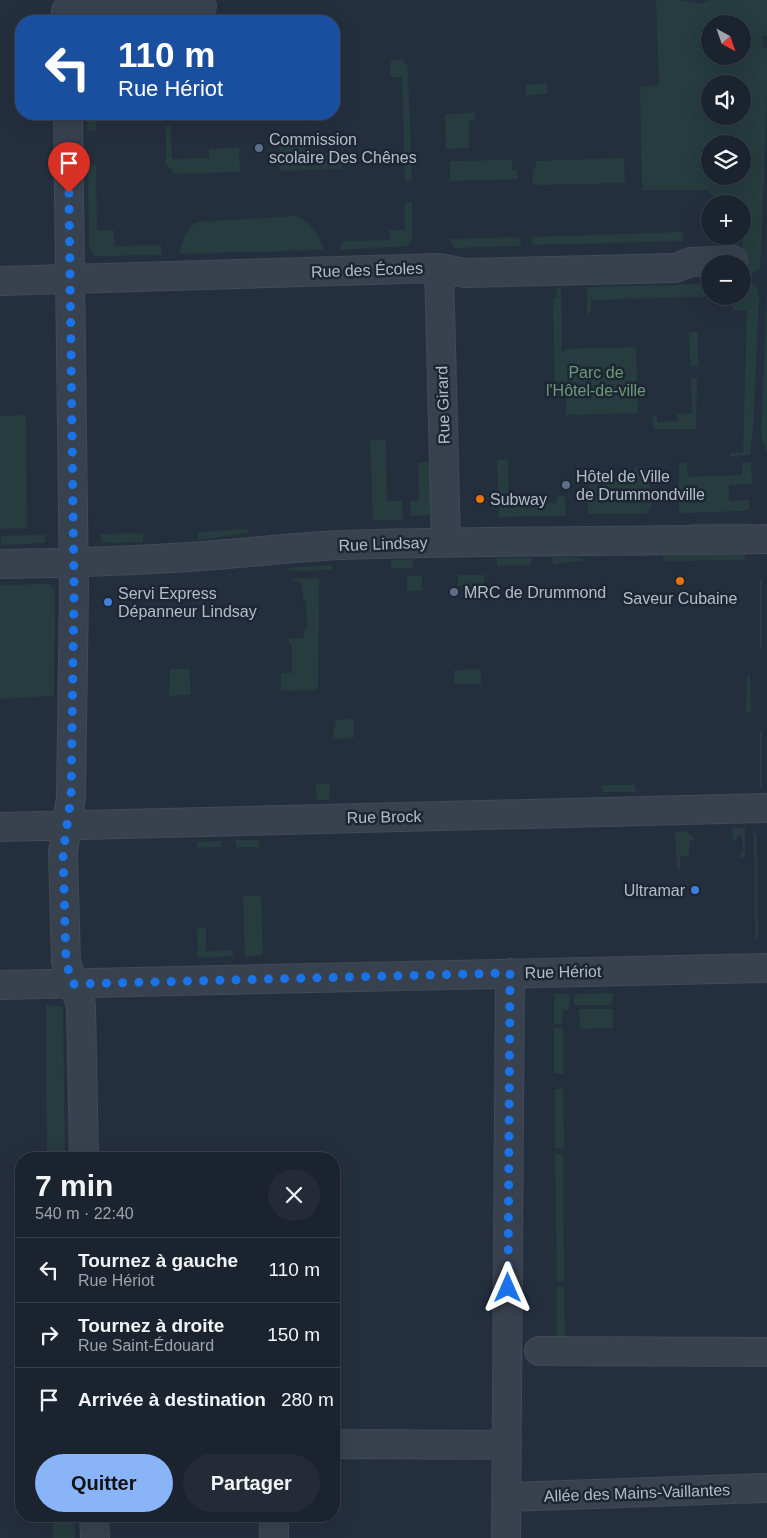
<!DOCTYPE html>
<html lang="fr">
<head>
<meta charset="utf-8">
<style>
  body { margin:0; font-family:Helvetica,sans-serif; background:#242b36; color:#f1f3f6; height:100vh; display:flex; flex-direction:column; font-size:19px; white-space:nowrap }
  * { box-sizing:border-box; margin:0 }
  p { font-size:16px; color:#a0a4aa }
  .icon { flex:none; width:28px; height:28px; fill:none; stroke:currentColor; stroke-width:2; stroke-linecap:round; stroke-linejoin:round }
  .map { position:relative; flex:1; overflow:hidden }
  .sheet { position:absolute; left:15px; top:1152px; width:325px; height:370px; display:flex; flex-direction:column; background:#1b232e; border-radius:20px; box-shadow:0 5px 20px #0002,0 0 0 1px #39404a }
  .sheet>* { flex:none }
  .guide { position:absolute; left:15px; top:15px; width:325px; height:105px; border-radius:20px; box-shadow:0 5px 20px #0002,0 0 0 1px #39404a; background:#1a4fa0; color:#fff; overflow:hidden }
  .needle { width:32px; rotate:140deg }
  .tools { position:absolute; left:701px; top:15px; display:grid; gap:10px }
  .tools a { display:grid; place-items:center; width:50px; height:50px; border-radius:50%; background:#1b232e; box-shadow:0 5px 20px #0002,0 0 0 1px #39404a; font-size:25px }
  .pin { position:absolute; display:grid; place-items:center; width:42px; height:42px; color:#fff; margin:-51px -21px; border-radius:50% 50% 50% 0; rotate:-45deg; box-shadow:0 0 5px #0007 }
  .pin .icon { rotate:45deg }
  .me { position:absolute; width:55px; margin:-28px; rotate:0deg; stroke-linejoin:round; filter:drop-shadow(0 0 4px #0008) }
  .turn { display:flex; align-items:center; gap:18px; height:105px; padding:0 20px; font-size:22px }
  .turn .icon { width:65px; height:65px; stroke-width:2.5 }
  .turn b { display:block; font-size:35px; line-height:42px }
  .round { display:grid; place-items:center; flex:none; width:52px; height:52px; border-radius:26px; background:#242b36 }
  .headline { display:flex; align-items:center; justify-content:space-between; height:85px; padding:0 20px }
  h1 { font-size:30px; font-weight:600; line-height:38px }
  .button { display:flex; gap:10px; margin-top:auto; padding:10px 20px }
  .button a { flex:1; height:58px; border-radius:30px; background:#8ab4f8; color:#111; font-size:20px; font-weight:600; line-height:58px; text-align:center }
  .button a+a { background:#242b36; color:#f1f3f6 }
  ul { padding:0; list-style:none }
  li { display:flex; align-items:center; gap:15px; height:65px; padding:0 20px; border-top:1px solid #39404a }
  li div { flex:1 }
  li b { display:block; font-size:19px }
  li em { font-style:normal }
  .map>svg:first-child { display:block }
</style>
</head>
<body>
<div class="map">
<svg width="767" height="1538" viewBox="0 0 767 1538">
  <rect width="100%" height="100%" fill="#242f3e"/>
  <path fill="#263c3f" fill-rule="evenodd" d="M 656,0 L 678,0 L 704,4 L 704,1 L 709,2 L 709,0 L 767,0 L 767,36 L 763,36 L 762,47 L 767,48 L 767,92 L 761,252 L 760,268 L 751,274 L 743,273 L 742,239 L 712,241 L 712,236 L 742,236 L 743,231 L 744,231 L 743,229 L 742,204 L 720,204 L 708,190 L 642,190 L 640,87 L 659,85 ZM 710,24 L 742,24 L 742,56 L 710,56 ZM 710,84 L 742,84 L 742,116 L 710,116 ZM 710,144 L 742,144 L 742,176 L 710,176 Z
    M 391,60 L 402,60 L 407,65 L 408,72 L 412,181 L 405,181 L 402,77 L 390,77 Z
    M 547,84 L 547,94 L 526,95 L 526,85 Z
    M 475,113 L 475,121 L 469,121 L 469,148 L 446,149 L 445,114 Z
    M 87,114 L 96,114 L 96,131 L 87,132 Z
    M 166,126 L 171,126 L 172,159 L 209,158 L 209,149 L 239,148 L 240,172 L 173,174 L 172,169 L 169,168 L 166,164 Z
    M 308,145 L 308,154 L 341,153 L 342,169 L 279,171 L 279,146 Z
    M 624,158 L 625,183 L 532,185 L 533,169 L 536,169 L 536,161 Z
    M 512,160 L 512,170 L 517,170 L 518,179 L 450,181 L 450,161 Z
    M 88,165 L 96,165 L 97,230 L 114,230 L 114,246 L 161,245 L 162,255 L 98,256 L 93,255 L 89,247 Z
    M 412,202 L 412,240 L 407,246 L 340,250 L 341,244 L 344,241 L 390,240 L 389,230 L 405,230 L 405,203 Z
    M 296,216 C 311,223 320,234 323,250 L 179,254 L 185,234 L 195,222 Z
    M 683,232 L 682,241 L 532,245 L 532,237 Z
    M 520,237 L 521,246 L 452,248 L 453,244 L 450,242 L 450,239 Z
    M 743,283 L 754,283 L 757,286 L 759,296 L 753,430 L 750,455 L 730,456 L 730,453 L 743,453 L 747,310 L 733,310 L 733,296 L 742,296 Z
    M 710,284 L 710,296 L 731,296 L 591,300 L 591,312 L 587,314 L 587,287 Z
    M 557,287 L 561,287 L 562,352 L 568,349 L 636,347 L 638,413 L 566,415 L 566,397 L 555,397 L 553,298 L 557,297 Z
    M 767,290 L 767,452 L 761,435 Z
    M 697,331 L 698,333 L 698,366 L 690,366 L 689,333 Z
    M 691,378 L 697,378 L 696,429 L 654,429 L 652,419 L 657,414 L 657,422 L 678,421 L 677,414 L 692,413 Z
    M 26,415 L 27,528 L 0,529 L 0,416 Z
    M 370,440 L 386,440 L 387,501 L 402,501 L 403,520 L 373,520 Z
    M 497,460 L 508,460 L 509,504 L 556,503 L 557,496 L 565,496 L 566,516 L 499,517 Z
    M 418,462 L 430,462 L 431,515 L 411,516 L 410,501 L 419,500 Z
    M 742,462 L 751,462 L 752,484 L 729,485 L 729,501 L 749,500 L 749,509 L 744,511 L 679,513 L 679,463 L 687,463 L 688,477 L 742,475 Z
    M 635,467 L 641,467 L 641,472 L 649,471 L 651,509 L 647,510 L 647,514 L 588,514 L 588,503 L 579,503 L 579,495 L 589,495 L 589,481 L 635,479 Z
    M 690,523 L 747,523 L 748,530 L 689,529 Z
    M 248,529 L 249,533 L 198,540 L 198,532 Z
    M 143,533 L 143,542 L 101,543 L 101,534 Z
    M 45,535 L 45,543 L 1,545 L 1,536 Z
    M 672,553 L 746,553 L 745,560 L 663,561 L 663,557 Z
    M 552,557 L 583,558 L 582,561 L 553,564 Z
    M 497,558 L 531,558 L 531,565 L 497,566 Z
    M 413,559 L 413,568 L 391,568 L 391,560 Z
    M 332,565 L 332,570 L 289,571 L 289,568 Z
    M 458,575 L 484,575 L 484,586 L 458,586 Z
    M 407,576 L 422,576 L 422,590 L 407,591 Z
    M 319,578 L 318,690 L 281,691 L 281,673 L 292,673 L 292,644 L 289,642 L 289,638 L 304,638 L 304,629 L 307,629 L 306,601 L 303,601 C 303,593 304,584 296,580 L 292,582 L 292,579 Z
    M 760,579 L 762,579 L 762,648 L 760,649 Z
    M 50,584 L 55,591 L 54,696 L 0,699 L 0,585 Z
    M 170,669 L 189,669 L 191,695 L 169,696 Z
    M 481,669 L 481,684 L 454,684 L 454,670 Z
    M 750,675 L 751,712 L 746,712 L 747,676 Z
    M 354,719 L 354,738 L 332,739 L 336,720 Z
    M 760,731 L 762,731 L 762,788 L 760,788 Z
    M 330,783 L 329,800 L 317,800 L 316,784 Z
    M 602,785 L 635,785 L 636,792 L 603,792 Z
    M 734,828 L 745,828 L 745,857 L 739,858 L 743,848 L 741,835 L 738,834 L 736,840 L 733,842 L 732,830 Z
    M 754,830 L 757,837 L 758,936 L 755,942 Z
    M 683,831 L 687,832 L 695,840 L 689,841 L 689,856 L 680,857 L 680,868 L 677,868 L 675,832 Z
    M 236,840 L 259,840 L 259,847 L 236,847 Z
    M 221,841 L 222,847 L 198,848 L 198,842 Z
    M 261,895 L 263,955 L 245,956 L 243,896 Z
    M 197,928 L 206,928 L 206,951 L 233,950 L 233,956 L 198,958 Z
    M 613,993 L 612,1005 L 574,1005 L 575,994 Z
    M 554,994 L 570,994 L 569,1010 L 563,1010 L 562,1024 L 554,1024 Z
    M 46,1005 L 63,1007 L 65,1159 L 47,1159 Z
    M 579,1009 L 613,1009 L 613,1028 L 580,1029 Z
    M 554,1028 L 563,1028 L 563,1074 L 554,1074 Z
    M 555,1089 L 563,1089 L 564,1148 L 555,1148 Z
    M 563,1153 L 564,1281 L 557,1281 L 555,1154 Z
    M 557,1286 L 564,1286 L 565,1340 L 557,1340 Z
    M 53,1516 L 74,1516 L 75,1538 L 53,1538 Z"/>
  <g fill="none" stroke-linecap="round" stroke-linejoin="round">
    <g stroke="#414a57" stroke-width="30">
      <path id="minor" d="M 66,11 L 202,6
        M 68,114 L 74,590 L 71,797 L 63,853 L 66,962 L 81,1005 L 84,1159
        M 439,268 L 446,542
        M 0,281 L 439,268 L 465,273 L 675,268 L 691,262 L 733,260
        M 0,564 C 63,563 126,561 189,557 C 240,554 291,547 343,545 C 484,540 626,542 767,539
        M 0,827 L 767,808
        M 0,985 L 767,968
        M 539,1351 L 767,1352
        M 334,1444 L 507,1445
        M 507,1497 L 767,1488
        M 94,1516 L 95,1538
        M 274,1516 L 274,1538
        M 506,1538 L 510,973"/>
    </g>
    <use href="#minor" stroke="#38414e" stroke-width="28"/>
  </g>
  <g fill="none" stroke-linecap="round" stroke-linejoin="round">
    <path stroke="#1a73e8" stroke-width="9" stroke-dasharray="0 16.2" d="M 69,193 L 74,590 L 71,797 L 63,853 L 66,962 L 73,984 L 510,973 L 508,1288"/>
  </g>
  <g fill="#5c6f8a" stroke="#1d2633" stroke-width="2">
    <circle cx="259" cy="148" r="5"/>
    <circle cx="566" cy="485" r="5"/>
    <circle cx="454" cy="592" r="5"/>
  </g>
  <g fill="#e8710a" stroke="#1d2633" stroke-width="2">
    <circle cx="480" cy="499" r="5"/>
    <circle cx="680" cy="581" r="5"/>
  </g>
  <g fill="#3f7fe0" stroke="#1d2633" stroke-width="2">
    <circle cx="108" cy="602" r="5"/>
    <circle cx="695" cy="890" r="5"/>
  </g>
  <g text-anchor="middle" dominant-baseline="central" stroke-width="5" stroke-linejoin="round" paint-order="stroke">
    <g font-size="16" fill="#b4bcc9" stroke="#1d2633" text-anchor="start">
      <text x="269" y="139">Commission<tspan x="269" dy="18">scolaire Des Chênes</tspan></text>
      <text x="576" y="476">Hôtel de Ville<tspan x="576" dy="18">de Drummondville</tspan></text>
      <text x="490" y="499">Subway</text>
      <text x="464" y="592">MRC de Drummond</text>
      <text x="118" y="593">Servi Express<tspan x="118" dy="18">Dépanneur Lindsay</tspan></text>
      <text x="680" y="598" text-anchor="middle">Saveur Cubaine</text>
      <text x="685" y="890" text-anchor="end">Ultramar</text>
    </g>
    <g font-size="16" fill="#b4bcc9" stroke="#1d2633">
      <text transform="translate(367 270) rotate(-2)">Rue des Écoles</text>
      <text transform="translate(443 405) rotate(-92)">Rue Girard</text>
      <text transform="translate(383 544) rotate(-2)">Rue Lindsay</text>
      <text transform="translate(384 817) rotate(-1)">Rue Brock</text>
      <text transform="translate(563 972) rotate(-1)">Rue Hériot</text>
      <text transform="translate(637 1493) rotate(-2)">Allée des Mains-Vaillantes</text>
    </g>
    <g font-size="16" fill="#6b9a76" stroke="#1d2633">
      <text x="596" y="372">Parc de<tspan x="596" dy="18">l'Hôtel-de-ville</tspan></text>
    </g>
  </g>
</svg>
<div class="tools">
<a><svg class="needle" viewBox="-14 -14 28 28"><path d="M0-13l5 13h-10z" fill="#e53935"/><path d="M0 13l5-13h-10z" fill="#a0a4aa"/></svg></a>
<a><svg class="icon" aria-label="sound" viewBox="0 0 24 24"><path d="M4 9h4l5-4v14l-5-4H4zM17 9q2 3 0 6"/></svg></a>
<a><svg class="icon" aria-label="layers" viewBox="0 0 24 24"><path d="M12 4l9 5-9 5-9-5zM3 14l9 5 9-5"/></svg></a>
<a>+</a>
<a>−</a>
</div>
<div class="pin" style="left:69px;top:193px;background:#d93025"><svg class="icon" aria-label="arrive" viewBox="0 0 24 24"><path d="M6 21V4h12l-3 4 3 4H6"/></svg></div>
<svg class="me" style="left:508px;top:1288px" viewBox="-20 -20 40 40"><path d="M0-17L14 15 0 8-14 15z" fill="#1a73e8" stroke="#fff" stroke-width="4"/></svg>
<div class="guide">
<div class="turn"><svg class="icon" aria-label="left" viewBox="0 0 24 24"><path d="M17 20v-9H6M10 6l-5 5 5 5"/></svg><div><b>110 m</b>Rue Hériot</div></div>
</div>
<section class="sheet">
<div class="headline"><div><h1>7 min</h1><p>540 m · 22:40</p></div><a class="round"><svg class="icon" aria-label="close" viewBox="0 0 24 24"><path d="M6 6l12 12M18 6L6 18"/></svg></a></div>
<ul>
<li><svg class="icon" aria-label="left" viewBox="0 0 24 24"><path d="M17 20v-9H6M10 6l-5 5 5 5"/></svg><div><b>Tournez à gauche</b><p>Rue Hériot</p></div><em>110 m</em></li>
<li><svg class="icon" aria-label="right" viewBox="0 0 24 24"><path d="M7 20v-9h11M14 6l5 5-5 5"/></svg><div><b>Tournez à droite</b><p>Rue Saint-Édouard</p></div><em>150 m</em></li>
<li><svg class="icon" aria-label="arrive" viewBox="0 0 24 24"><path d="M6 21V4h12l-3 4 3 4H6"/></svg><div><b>Arrivée à destination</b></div><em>280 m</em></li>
</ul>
<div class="button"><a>Quitter</a><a>Partager</a></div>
</section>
</div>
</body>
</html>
